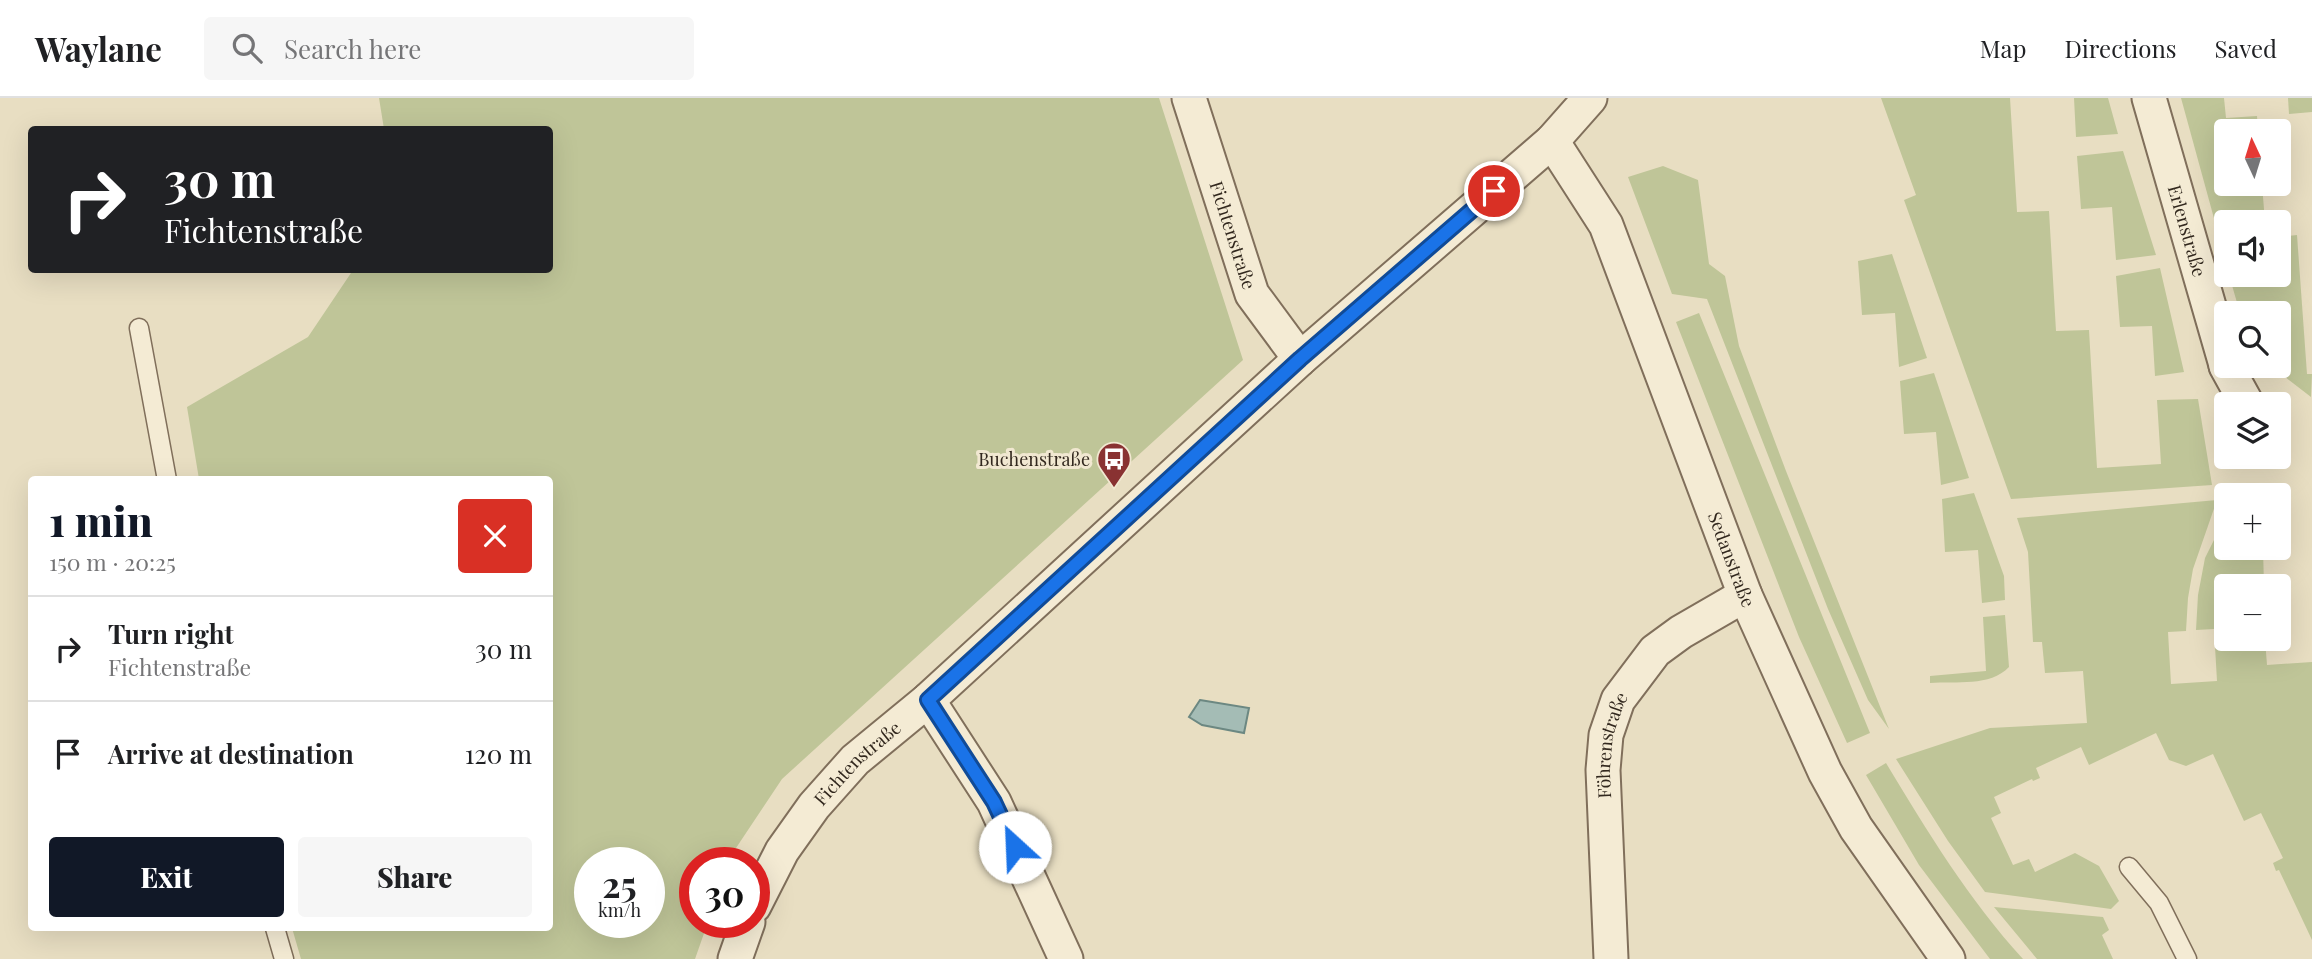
<!DOCTYPE html>
<html lang="en">
<head>
<meta charset="utf-8">
<style>
  body { margin:0; font-family:"Playfair Display",serif; background:#f6f6f6; color:#202124; height:100vh; display:flex; flex-direction:column; font-size:26px; white-space:nowrap }
  * { box-sizing:border-box; margin:0 }
  p { font-size:23px; color:#757577 }
  .icon { flex:none; width:38px; height:38px; fill:none; stroke:currentColor; stroke-width:2; stroke-linecap:round; stroke-linejoin:round }
  .map { position:relative; flex:1; overflow:hidden }
  .panel { position:absolute; left:28px; top:378px; width:525px; height:455px; display:flex; flex-direction:column; background:#fff; border-radius:7px; box-shadow:0 7px 28px #0002 }
  .panel>* { flex:none }
  .banner { position:absolute; left:28px; top:28px; width:525px; height:147px; border-radius:7px; box-shadow:0 7px 28px #0002; background:#202124; color:#fff; overflow:hidden }
  .needle { width:46px; rotate:356deg }
  .buttons { position:absolute; left:2214px; top:21px; display:grid; gap:14px }
  .buttons a { display:grid; place-items:center; width:77px; height:77px; border-radius:7px; background:#fff; box-shadow:0 7px 28px #0002; font-size:35px }
  .speed { position:absolute; left:574px; top:749px; display:flex; gap:14px; font-size:35px; font-weight:700; text-align:center }
  .speed>* { display:grid; place-content:center; width:91px; height:91px; border-radius:50%; background:#fff; box-shadow:0 7px 28px #0002; line-height:1 }
  .speed small { font-size:18px; font-weight:400 }
  .speed .limit { border:10px solid #d22; background:#fff; color:#111 }
  .pin { position:absolute; display:grid; place-items:center; width:60px; height:60px; color:#fff; margin:-30px; border:4px solid #fff; border-radius:50%; box-shadow:0 2px 7px #0007 }
  .me { position:absolute; width:77px; margin:-38px; rotate:335deg; stroke-linejoin:round; filter:drop-shadow(0 0 5px #0008) }
  .turn { display:flex; align-items:center; gap:24px; height:147px; padding:0 21px; font-size:32px }
  .turn .icon { width:91px; height:91px; stroke-width:2.5 }
  .turn b { display:block; font-size:49px; line-height:60px }
  .round { display:grid; place-items:center; flex:none; width:74px; height:74px; border-radius:7px; background:#f6f6f6 }
  .overview { display:flex; align-items:center; justify-content:space-between; height:119px; padding:0 21px }
  h1 { font-size:42px; font-weight:800; line-height:52px; color:#111827 }
  .action { display:flex; gap:14px; margin-top:auto; padding:14px 21px }
  .action a { flex:1; height:80px; border-radius:7px; background:#111827; color:#fff; font-size:28px; font-weight:800; line-height:80px; text-align:center }
  .action a+a { background:#f6f6f6; color:#202124 }
  ul { padding:0; list-style:none }
  li { display:flex; align-items:center; gap:21px; height:105px; padding:0 21px; border-top:2px solid #e0e0e0 }
  li div { flex:1 }
  li b { display:block; font-size:26px }
  li em { font-style:normal }
  header { display:flex; align-items:center; gap:42px; box-sizing:border-box; height:98px; padding:0 35px; background:#fff; border-bottom:2px solid #e0e0e0 }
  header strong { font-size:33px }
  nav { display:flex; gap:38px; margin-inline-start:auto; font-size:24px }
  .search { width:490px; height:63px; background:#f6f6f6; display:flex; align-items:center; gap:18px; box-sizing:border-box; padding:0 24px; border-radius:7px; color:#757577; font-size:26px }
  .map>svg:first-child { display:block }
</style>
</head>
<body>
<header>
<strong>Waylane</strong>
<div class="search"><svg class="icon" aria-label="search" viewBox="0 0 24 24"><circle cx="10" cy="10" r="6"/><path d="M15 15l6 6"/></svg>Search here</div>
<nav><a>Map</a><a>Directions</a><a>Saved</a></nav>
</header>
<div class="map">
<svg width="2312" height="861" viewBox="0 0 2312 861">
  <rect width="100%" height="100%" fill="#e8dec2"/>
  <path fill="#bfc598" fill-rule="evenodd" d="M 379,0 L 1159,0 L 1243,262 L 782,681 L 734,753 L 730,765 L 695,765 L 695,824 L 708,824 L 695,861 L 301,861 L 292,830 L 550,830 L 550,382 L 199,381 L 187,309 L 308,239 L 353,172 L 550,172 L 550,32 L 384,31 ZM 590,765 L 649,765 L 649,824 L 590,824 Z
    M 1881,0 L 2010,0 L 2017,114 L 2049,113 L 2056,233 L 2089,232 L 2097,370 L 2161,366 L 2157,302 L 2198,301 L 2212,387 L 2011,401 L 1904,102 L 1916,97 Z
    M 2074,0 L 2108,0 L 2118,36 L 2076,39 Z
    M 2181,0 L 2224,0 L 2226,20 L 2257,18 L 2258,33 L 2226,33 L 2226,86 L 2262,86 L 2265,124 L 2226,124 L 2226,164 Z
    M 2288,0 L 2312,0 L 2312,14 L 2289,16 Z
    M 2123,53 L 2156,157 L 2116,162 L 2112,109 L 2081,111 L 2077,58 Z
    M 1663,68 L 1698,82 L 1709,166 L 1725,178 L 1739,248 L 1786,373 L 1889,631 L 1868,602 L 1828,511 L 1707,201 L 1672,196 L 1628,79 Z
    M 2297,137 L 2307,276 L 2312,276 L 2311,299 L 2271,268 L 2278,268 L 2278,215 L 2240,215 L 2229,177 L 2278,177 L 2279,139 Z
    M 1892,156 L 1927,260 L 1899,269 L 1895,215 L 1862,217 L 1858,163 Z
    M 2160,170 L 2184,274 L 2155,278 L 2152,228 L 2120,229 L 2116,178 Z
    M 1699,215 L 1870,635 L 1847,645 L 1799,539 L 1676,224 Z
    M 1934,275 L 1969,380 L 1941,387 L 1936,334 L 1904,336 L 1900,283 Z
    M 1974,395 L 2004,478 L 2005,502 L 1982,505 L 1978,452 L 1945,454 L 1942,401 Z
    M 2217,402 L 2193,471 L 2188,500 L 2186,533 L 2168,534 L 2171,586 L 2217,583 L 2214,531 L 2196,532 L 2198,497 L 2205,460 L 2226,418 L 2226,450 L 2263,450 L 2264,488 L 2226,488 L 2226,541 L 2265,541 L 2267,567 L 2312,564 L 2312,842 L 2279,772 L 2276,773 L 2273,765 L 2283,760 L 2261,715 L 2244,723 L 2213,656 L 2186,668 L 2169,662 L 2156,635 L 2089,667 L 2081,649 L 2036,670 L 2040,680 L 2033,683 L 2032,681 L 1994,699 L 2001,715 L 1991,720 L 2013,767 L 2029,761 L 2035,774 L 2075,755 L 2099,768 L 2119,803 L 2111,811 L 1985,794 L 1948,743 L 1896,661 L 1990,630 L 2087,625 L 2083,573 L 2045,575 L 2042,544 L 2033,544 L 2028,454 L 2017,420 Z
    M 2005,517 L 2009,569 C 1990,589 1956,583 1930,585 L 1930,578 L 1986,573 L 1983,519 Z
    M 1886,665 C 1927,733 1969,802 2023,861 L 1990,861 L 1919,767 L 1866,677 Z
    M 1994,809 L 2103,819 L 2109,832 L 2102,837 L 2113,861 L 2037,861 Z"/>
  <path fill="#a4bcb5" stroke="#6c8882" stroke-width="2" d="M 1200,602 L 1249,610 L 1244,635 L 1202,627 L 1189,619 Z"/>
  <g fill="none" stroke-linecap="round" stroke-linejoin="round">
    <g stroke="#806f5b" stroke-width="21">
      <path id="lane" d="M 139,230 L 167,382
        M 2129,769 L 2159,805 L 2187,861
        M 275,830 L 284,861"/>
    </g>
    <g stroke="#806f5b" stroke-width="37">
      <g id="street">
        <path id="s1" d="M 1189,0 L 1252,196 L 1300,261"/>
        <path id="s2" d="M 2149,0 L 2226,267"/>
        <path id="s3" d="M 1552,43 L 1606,127 L 1745,497 L 1825,674 L 1856,730 L 1948,861"/>
        <path d="M 2226,268 L 2247,306"/>
        <path d="M 928,602 L 994,704 L 1066,861"/>
        <path id="s4" d="M 754,808 L 782,753 L 814,708 L 855,662 L 928,602 L 1300,261 L 1552,43 L 1590,0"/>
        <path d="M 735,861 L 748,824"/>
        <path id="s5" d="M 1611,861 L 1603,672 L 1606,637 L 1618,602 L 1655,553 L 1681,534 L 1745,497"/>
      </g>
    </g>
    <use href="#lane" stroke="#f4ebd4" stroke-width="18"/>
    <use href="#street" stroke="#f4ebd4" stroke-width="33"/>
  </g>
  <g fill="none" stroke-linecap="round" stroke-linejoin="round">
    <g stroke="#114b97" stroke-width="18">
      <path id="route" d="M 1015,749 L 994,704 L 928,602 L 1300,261 L 1494,93"/>
    </g>
    <use href="#route" stroke="#1a73e8" stroke-width="12"/>
  </g>
  <defs>
    <g id="bus-pin" transform="scale(1.75)"><path d="M0 17L-7.5 6A9.5 9.5 0 1 1 7.5 6Z" fill="#893232" stroke="#f1e8d1"/><path d="M-5-6H5V4H4V6H2V4H-2V6H-4V4H-5ZM-3.5-4V0h7V-4ZM-3.5 1.2v1.5H-2V1.2ZM2 1.2v1.5H3.5V1.2Z" fill="#fff"/></g>
  </defs>
  <g fill-rule="evenodd">
    <use href="#bus-pin" x="1114" y="361"/>
  </g>
  <g text-anchor="middle" dominant-baseline="central" stroke-width="6" stroke-linejoin="round" paint-order="stroke">
    <g font-size="18" fill="#32281e" stroke="#f1e8d1">
      <text stroke="none"><textPath href="#s2" startOffset="138">Erlenstraße</textPath></text>
      <text stroke="none"><textPath href="#s1" startOffset="144">Fichtenstraße</textPath></text>
      <text stroke="none"><textPath href="#s3" startOffset="457">Sedanstraße</textPath></text>
      <text stroke="none"><textPath href="#s5" startOffset="215">Föhrenstraße</textPath></text>
      <text stroke="none"><textPath href="#s4" startOffset="178">Fichtenstraße</textPath></text>
    </g>
    <g font-size="18" fill="#32281e" stroke="#f1e8d1" text-anchor="end">
      <text x="1090" y="361">Buchenstraße</text>
    </g>
  </g>
</svg>
<div class="buttons">
<a><svg class="needle" viewBox="-14 -14 28 28"><path d="M0-13l5 13h-10z" fill="#e53935"/><path d="M0 13l5-13h-10z" fill="#757577"/></svg></a>
<a><svg class="icon" aria-label="sound" viewBox="0 0 24 24"><path d="M4 9h4l5-4v14l-5-4H4zM17 9q2 3 0 6"/></svg></a>
<a><svg class="icon" aria-label="search" viewBox="0 0 24 24"><circle cx="10" cy="10" r="6"/><path d="M15 15l6 6"/></svg></a>
<a><svg class="icon" aria-label="layers" viewBox="0 0 24 24"><path d="M12 4l9 5-9 5-9-5zM3 14l9 5 9-5"/></svg></a>
<a>+</a>
<a>−</a>
</div>
<div class="speed"><div>25<small>km/h</small></div><div class="limit">30</div></div>
<div class="pin" style="left:1494px;top:93px;background:#d93025"><svg class="icon" aria-label="arrive" viewBox="0 0 24 24"><path d="M6 21V4h12l-3 4 3 4H6"/></svg></div>
<svg class="me" style="left:1015px;top:749px" viewBox="-20 -20 40 40"><circle r="19" fill="#fff"/><path d="M0-13L10 11 0 6-10 11z" fill="#1a73e8"/></svg>
<div class="banner">
<div class="turn"><svg class="icon" aria-label="right" viewBox="0 0 24 24"><path d="M7 20v-9h11M14 6l5 5-5 5"/></svg><div><b>30 m</b>Fichtenstraße</div></div>
</div>
<section class="panel">
<div class="overview"><div><h1>1 min</h1><p>150 m · 20:25</p></div><a class="round" style="background:#d93025;color:#fff"><svg class="icon" aria-label="close" viewBox="0 0 24 24"><path d="M6 6l12 12M18 6L6 18"/></svg></a></div>
<ul>
<li><svg class="icon" aria-label="right" viewBox="0 0 24 24"><path d="M7 20v-9h11M14 6l5 5-5 5"/></svg><div><b>Turn right</b><p>Fichtenstraße</p></div><em>30 m</em></li>
<li><svg class="icon" aria-label="arrive" viewBox="0 0 24 24"><path d="M6 21V4h12l-3 4 3 4H6"/></svg><div><b>Arrive at destination</b></div><em>120 m</em></li>
</ul>
<div class="action"><a>Exit</a><a>Share</a></div>
</section>
</div>
</body>
</html>
